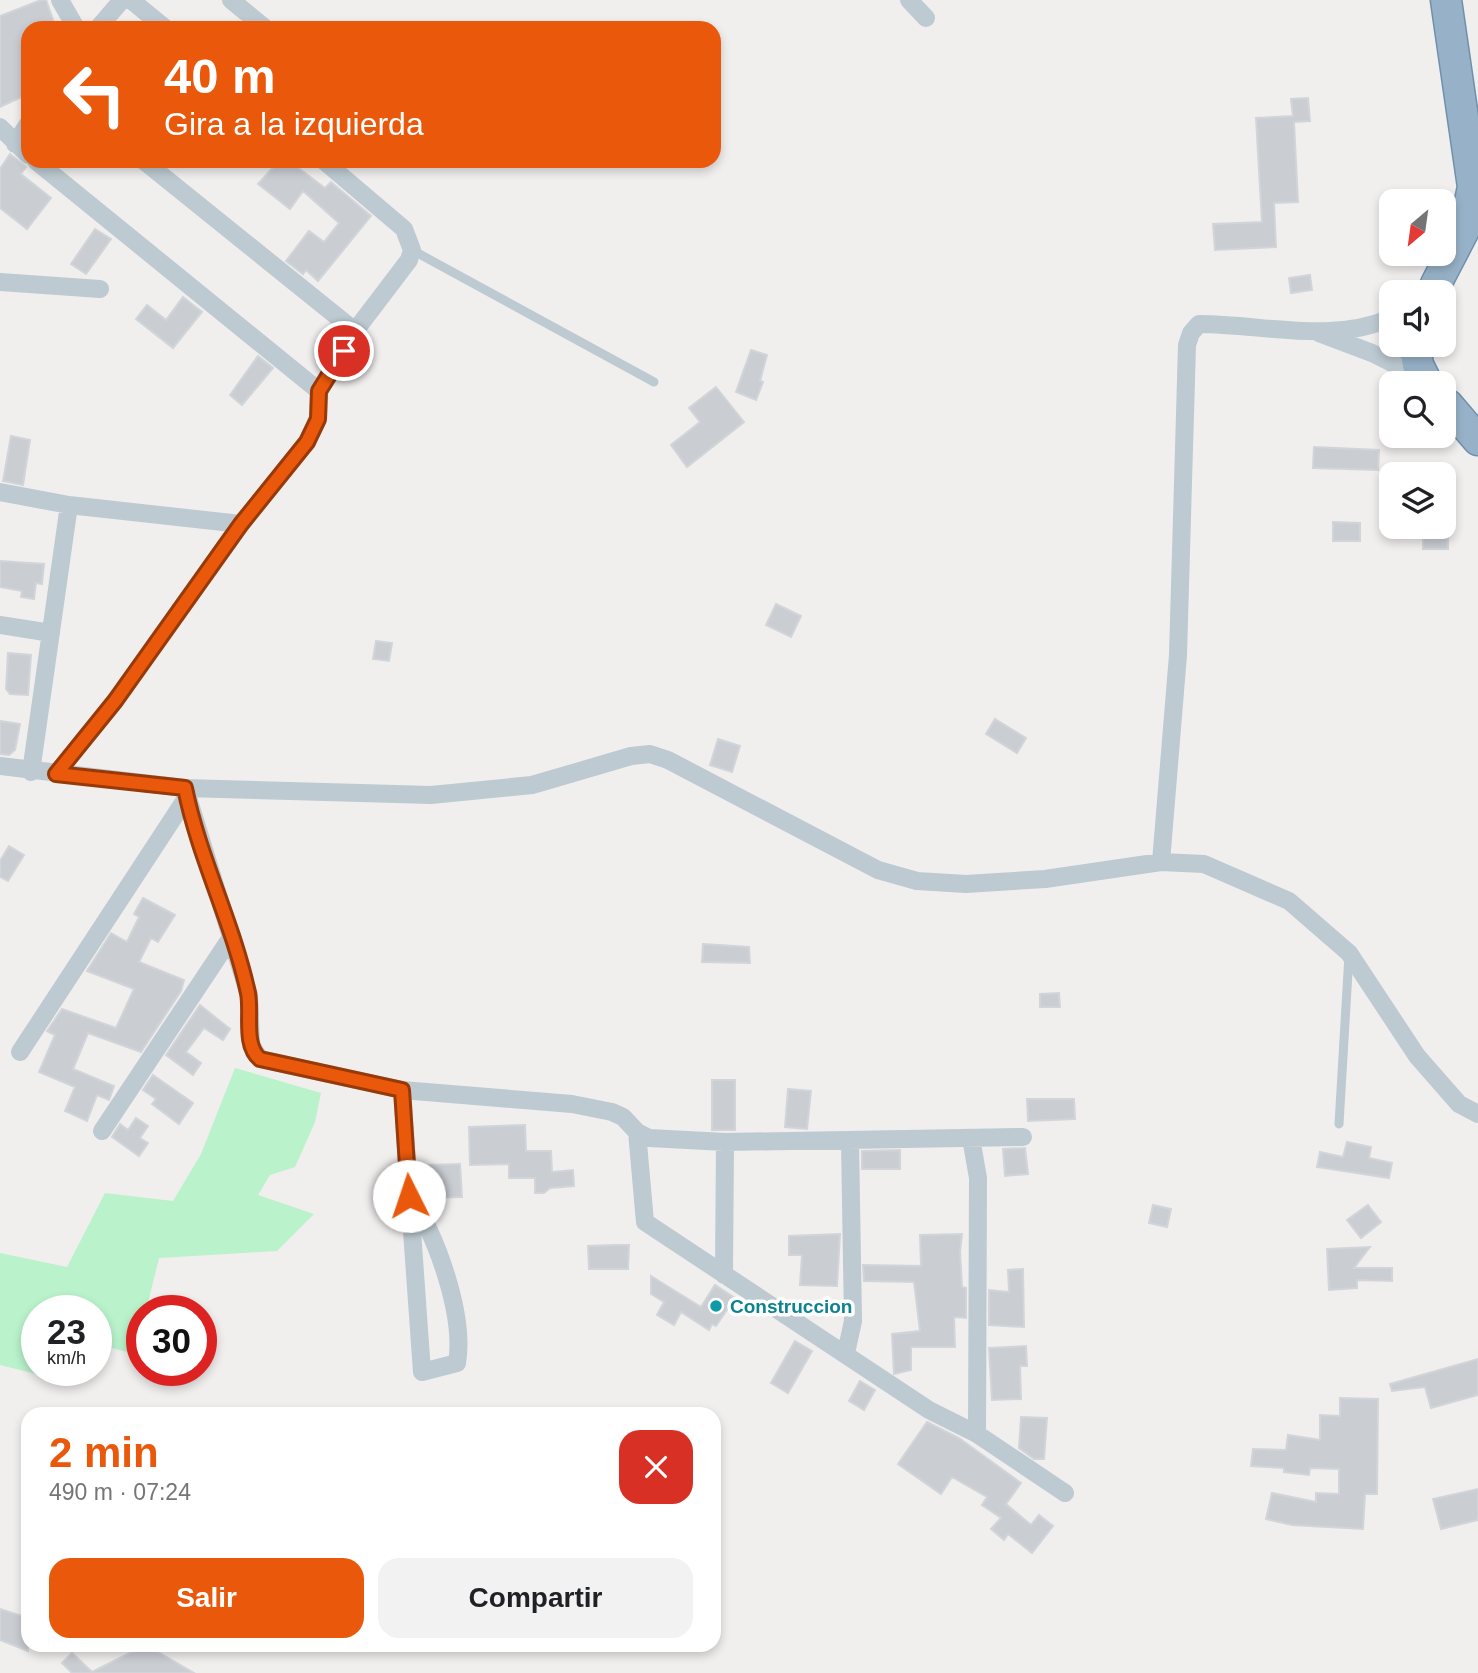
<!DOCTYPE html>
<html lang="es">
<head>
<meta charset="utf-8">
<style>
  body { margin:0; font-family:Helvetica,sans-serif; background:#f2f2f2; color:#202124; height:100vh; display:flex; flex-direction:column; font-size:26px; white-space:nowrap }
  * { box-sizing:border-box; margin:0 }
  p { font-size:23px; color:#757577 }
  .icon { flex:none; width:38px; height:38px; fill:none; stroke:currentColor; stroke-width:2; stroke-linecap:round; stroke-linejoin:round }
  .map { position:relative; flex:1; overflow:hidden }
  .drawer { position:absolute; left:21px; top:1407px; width:700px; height:245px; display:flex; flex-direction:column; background:#fff; border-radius:21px; box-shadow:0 4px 10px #0003 }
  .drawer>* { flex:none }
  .hud { position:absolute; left:21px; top:21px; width:700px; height:147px; border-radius:21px; box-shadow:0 4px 10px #0003; background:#ea580c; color:#fff; overflow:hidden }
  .needle { width:46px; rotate:209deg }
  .fabs { position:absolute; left:1379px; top:189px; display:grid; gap:14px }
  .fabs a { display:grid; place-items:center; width:77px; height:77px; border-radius:14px; background:#fff; box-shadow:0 4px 10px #0003; font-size:35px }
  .speed { position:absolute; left:21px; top:1295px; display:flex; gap:14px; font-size:35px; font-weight:700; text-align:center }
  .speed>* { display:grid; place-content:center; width:91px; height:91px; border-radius:50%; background:#fff; box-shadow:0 4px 10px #0003; line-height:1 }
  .speed small { font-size:18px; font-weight:400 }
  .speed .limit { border:10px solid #d22; background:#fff; color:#111 }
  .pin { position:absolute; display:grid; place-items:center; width:60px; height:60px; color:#fff; margin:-30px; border:4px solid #fff; border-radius:50%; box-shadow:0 2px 7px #0007 }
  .me { position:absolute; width:77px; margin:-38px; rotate:356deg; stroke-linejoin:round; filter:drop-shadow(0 0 5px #0008) }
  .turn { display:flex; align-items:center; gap:24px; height:147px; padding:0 28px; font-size:32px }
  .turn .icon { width:91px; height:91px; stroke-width:2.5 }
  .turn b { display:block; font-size:49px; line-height:60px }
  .round { display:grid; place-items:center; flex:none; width:74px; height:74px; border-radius:21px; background:#f2f2f2 }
  .overview { display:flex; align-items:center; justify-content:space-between; height:119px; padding:0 28px }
  h1 { font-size:42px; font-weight:700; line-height:52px; color:#ea580c }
  .cta { display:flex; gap:14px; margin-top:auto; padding:14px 28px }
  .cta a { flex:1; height:80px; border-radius:21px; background:#ea580c; color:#fff; font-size:28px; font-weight:700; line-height:80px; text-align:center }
  .cta a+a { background:#f2f2f2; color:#202124 }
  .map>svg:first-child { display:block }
</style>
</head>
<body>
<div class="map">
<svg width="1478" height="1673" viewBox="0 0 1478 1673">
  <rect width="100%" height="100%" fill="#f1eeee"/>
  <path fill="#b9f2cb" d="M 235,1068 L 321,1093 L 315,1122 L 295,1167 L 270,1175 L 258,1195 L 314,1214 L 277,1251 L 159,1258 L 146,1311 L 142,1311 L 135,1354 L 96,1344 L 96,1311 L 37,1311 L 37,1370 L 68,1370 L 64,1381 L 0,1365 L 0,1253 L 67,1267 L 105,1193 L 173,1201 L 201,1154 Z"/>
  <path fill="#caced3" stroke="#d1d5da" stroke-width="2" d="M 41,0 L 46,0 L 56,28 L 28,28 L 28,94 L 0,107 L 0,16 Z
    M 1308,98 L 1310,121 L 1294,122 L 1298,202 L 1274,203 L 1276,247 L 1215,250 L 1213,224 L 1262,222 L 1256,118 L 1293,116 L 1291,99 Z
    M 10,154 L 26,167 L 21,174 L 51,198 L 27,229 L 0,208 L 0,169 Z
    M 279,161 L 289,161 L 325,188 L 331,182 L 371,216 L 318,281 L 306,270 L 303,274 L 286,261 L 309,231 L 324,242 L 339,223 L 303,191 L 290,209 L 258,184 Z
    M 95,229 L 111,239 L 86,274 L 71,264 Z
    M 1310,275 L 1312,290 L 1291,293 L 1289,278 Z
    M 183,297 L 202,312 L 173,348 L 136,319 L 147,305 L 166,320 Z
    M 751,350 L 767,355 L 760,381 L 763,382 L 756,400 L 736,392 Z
    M 258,356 L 273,368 L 242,405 L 230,395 Z
    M 716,387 L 744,422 L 687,467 L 671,445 L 700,422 L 689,408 Z
    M 11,436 L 30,440 L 23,485 L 3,481 Z
    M 1314,447 L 1379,450 L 1378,470 L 1313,468 Z
    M 1333,522 L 1360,523 L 1360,541 L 1333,541 Z
    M 1423,527 L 1448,527 L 1448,549 L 1423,549 Z
    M 0,561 L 44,564 L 42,584 L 36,583 L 34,599 L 21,597 L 22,591 L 0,587 Z
    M 776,604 L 801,616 L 791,637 L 766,625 Z
    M 376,641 L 392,643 L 389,661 L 373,659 Z
    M 8,653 L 31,655 L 28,695 L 10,694 L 6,689 Z
    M 995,719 L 1026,738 L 1017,753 L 986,734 Z
    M 0,721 L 20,724 L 15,750 L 9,755 L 0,754 Z
    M 718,739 L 740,746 L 732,772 L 710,765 Z
    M 9,846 L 24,855 L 8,881 L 0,877 L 0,861 Z
    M 143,898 L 175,915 L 158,942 L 151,938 L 139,962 L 184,980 L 181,991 L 141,1052 L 88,1033 L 73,1069 L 114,1086 L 109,1100 L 97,1095 L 87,1121 L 65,1111 L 75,1087 L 39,1072 L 55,1035 L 47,1031 L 62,1009 L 116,1028 L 134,989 L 87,971 L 111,933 L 127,942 L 139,917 L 134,914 Z
    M 703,944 L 749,947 L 750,963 L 702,962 Z
    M 1059,993 L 1060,1007 L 1040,1007 L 1040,994 Z
    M 200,1005 L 230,1029 L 223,1040 L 204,1028 L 186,1052 L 201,1063 L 193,1075 L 166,1055 Z
    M 153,1075 L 193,1103 L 179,1124 L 152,1104 L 156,1099 L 143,1090 Z
    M 712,1080 L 735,1080 L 735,1130 L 712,1130 Z
    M 788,1089 L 811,1091 L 807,1129 L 785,1127 Z
    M 1027,1099 L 1074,1099 L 1075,1119 L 1028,1121 Z
    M 136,1118 L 148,1126 L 140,1138 L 148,1143 L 139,1156 L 112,1137 L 120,1124 L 128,1130 Z
    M 525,1125 L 526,1151 L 551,1151 L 552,1172 L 573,1170 L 574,1186 L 550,1188 L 544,1193 L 535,1193 L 535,1178 L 509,1178 L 509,1164 L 470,1165 L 469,1127 Z
    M 1347,1142 L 1371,1147 L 1369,1158 L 1392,1163 L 1389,1178 L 1317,1167 L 1320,1152 L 1343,1157 Z
    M 1025,1148 L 1028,1174 L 1005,1176 L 1003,1149 Z
    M 900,1150 L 900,1169 L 862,1169 L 862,1151 Z
    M 460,1164 L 462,1197 L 424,1198 L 421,1177 L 429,1177 L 428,1165 Z
    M 1153,1205 L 1171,1209 L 1167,1227 L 1149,1223 Z
    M 1368,1205 L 1381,1222 L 1361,1238 L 1347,1220 Z
    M 840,1234 L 837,1286 L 800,1285 L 802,1255 L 789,1255 L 789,1236 Z
    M 962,1234 L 960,1252 L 962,1287 L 966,1288 L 966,1318 L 954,1317 L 955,1347 L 911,1347 L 911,1370 L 894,1374 L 892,1334 L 920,1331 L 914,1282 L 864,1281 L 863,1265 L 921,1266 L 920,1235 Z
    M 614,1245 L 629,1245 L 628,1269 L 589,1269 L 588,1246 Z
    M 1370,1247 L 1354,1268 L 1392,1268 L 1392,1281 L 1357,1280 L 1357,1288 L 1329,1290 L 1327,1249 Z
    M 1023,1269 L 1024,1327 L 989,1325 L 989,1290 L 1009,1292 L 1008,1270 Z
    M 651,1276 L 701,1307 L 715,1285 L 735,1298 L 716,1326 L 712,1324 L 709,1330 L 681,1312 L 674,1325 L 657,1315 L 664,1302 L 651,1294 Z
    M 795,1341 L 812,1351 L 788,1393 L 771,1383 Z
    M 1026,1346 L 1027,1366 L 1020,1366 L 1021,1399 L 992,1400 L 989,1348 Z
    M 1478,1359 L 1478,1395 L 1431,1408 L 1425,1387 L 1392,1391 L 1390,1384 Z
    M 860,1381 L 875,1390 L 864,1410 L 849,1401 Z
    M 1340,1398 L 1378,1399 L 1377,1494 L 1365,1494 L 1363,1529 L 1292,1525 L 1266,1519 L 1272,1493 L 1316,1502 L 1316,1493 L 1339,1494 L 1339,1469 L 1310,1468 L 1309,1475 L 1284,1472 L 1284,1468 L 1251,1466 L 1253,1449 L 1286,1450 L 1288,1435 L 1320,1440 L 1320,1415 L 1340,1416 Z
    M 1021,1417 L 1047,1418 L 1044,1459 L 1034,1459 L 1019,1448 Z
    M 927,1422 L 959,1438 L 1021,1483 L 1006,1504 L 1031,1525 L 1039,1515 L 1053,1526 L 1032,1553 L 1008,1534 L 1004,1540 L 991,1529 L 1001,1518 L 982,1505 L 987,1497 L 952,1477 L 941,1494 L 898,1464 Z
    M 1478,1489 L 1478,1520 L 1441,1529 L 1433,1499 Z
    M 0,1609 L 28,1618 L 28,1651 L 0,1640 Z
    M 146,1645 L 194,1673 L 72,1673 L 62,1663 L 72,1653 L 92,1672 Z"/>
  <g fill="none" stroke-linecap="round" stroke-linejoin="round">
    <g stroke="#6d90ac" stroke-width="33">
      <path id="trunk" d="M 1436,284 L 1464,230 L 1473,187 L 1446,0
        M 1415,345 L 1418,365 L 1427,383
        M 1448,405 L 1478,440"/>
    </g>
    <path stroke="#bdcad1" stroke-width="9" d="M 412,250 L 654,382
      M 1339,1124 L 1349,955"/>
    <path stroke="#bdcad1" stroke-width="18" d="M 60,0 L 76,28
      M 131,0 L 165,28
      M 231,0 L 265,28
      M 909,0 L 926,18
      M 98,28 L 122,0
      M 0,127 L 28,155
      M 15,144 L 28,124
      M 36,161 L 319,391
      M 144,161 L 355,331
      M 0,282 L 100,289
      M 1319,333 L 1372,353 L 1424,379
      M 0,492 L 69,505 L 241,524
      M 0,625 L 51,633
      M 0,766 L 185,788 L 431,795 L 532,785 L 631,756 L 650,754 L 668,760 L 878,870 L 917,881 L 966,884 L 1045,879 L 1161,862 L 1204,864 L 1289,901 L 1349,953 L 1417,1056 L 1459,1104 L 1478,1114
      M 31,772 L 69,505
      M 56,774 L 115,701 L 241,524 L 307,442 L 318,419 L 319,391 L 355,331 L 409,260 L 412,250 L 404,229 L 324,161
      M 185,788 L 249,995 L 251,1045 L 260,1059 L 402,1090 L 572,1104 L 612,1112 L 623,1117 L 637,1132 L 649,1138 L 725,1142 L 1023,1137
      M 1161,862 L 1178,655 L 1187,345 L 1191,333 L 1199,324 C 1262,324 1331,344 1391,318
      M 20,1052 L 187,797
      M 402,1090 L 422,1372 L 457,1363 C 465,1316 437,1235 409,1196
      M 102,1131 L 232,936
      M 637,1132 L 645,1222 L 929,1410 L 977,1434
      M 971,1138 L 978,1178 L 977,1434 L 1065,1493
      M 724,1275 L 725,1142
      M 846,1353 L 853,1321 L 850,1141"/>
    <use href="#trunk" stroke="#97b2c8" stroke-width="30"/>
  </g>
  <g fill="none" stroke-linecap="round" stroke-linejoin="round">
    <g stroke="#983908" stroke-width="18">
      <path id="route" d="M 344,351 L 319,391 L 318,419 L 307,442 L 241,524 L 115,701 L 56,774 L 185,788 C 199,858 233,923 248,993 C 252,1013 243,1045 260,1059 L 402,1090 L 409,1196"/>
    </g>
    <use href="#route" stroke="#ea580c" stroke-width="12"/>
  </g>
  <circle fill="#0f9aa8" stroke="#fff" stroke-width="2.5" cx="716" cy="1306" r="7"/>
  <g text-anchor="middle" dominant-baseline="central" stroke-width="7" stroke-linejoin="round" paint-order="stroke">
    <g font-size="19" font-weight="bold" fill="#0d838f" stroke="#fff" text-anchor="start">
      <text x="730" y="1306">Construccion</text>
    </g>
  </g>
</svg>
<div class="fabs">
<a><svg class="needle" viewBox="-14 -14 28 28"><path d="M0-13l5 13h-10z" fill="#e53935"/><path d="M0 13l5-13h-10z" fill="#757577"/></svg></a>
<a><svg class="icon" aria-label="sound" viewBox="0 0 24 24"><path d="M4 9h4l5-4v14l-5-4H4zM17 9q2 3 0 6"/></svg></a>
<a><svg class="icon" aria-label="search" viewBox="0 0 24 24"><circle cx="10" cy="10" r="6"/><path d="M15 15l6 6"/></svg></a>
<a><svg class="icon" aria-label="layers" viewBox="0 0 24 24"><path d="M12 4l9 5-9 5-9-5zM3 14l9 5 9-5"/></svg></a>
</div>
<div class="speed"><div>23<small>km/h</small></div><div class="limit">30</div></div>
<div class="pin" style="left:344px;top:351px;background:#d93025"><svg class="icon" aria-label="arrive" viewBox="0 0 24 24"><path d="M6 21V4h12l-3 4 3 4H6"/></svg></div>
<svg class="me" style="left:409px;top:1196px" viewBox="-20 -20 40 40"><circle r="19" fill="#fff"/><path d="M0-13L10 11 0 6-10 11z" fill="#ea580c"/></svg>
<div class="hud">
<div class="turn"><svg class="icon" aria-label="left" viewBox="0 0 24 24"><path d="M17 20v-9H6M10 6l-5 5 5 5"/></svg><div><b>40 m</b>Gira a la izquierda</div></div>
</div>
<section class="drawer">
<div class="overview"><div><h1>2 min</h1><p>490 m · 07:24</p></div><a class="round" style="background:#d93025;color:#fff"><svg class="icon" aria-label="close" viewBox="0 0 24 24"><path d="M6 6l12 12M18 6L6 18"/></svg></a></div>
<div class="cta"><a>Salir</a><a>Compartir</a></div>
</section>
</div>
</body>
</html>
